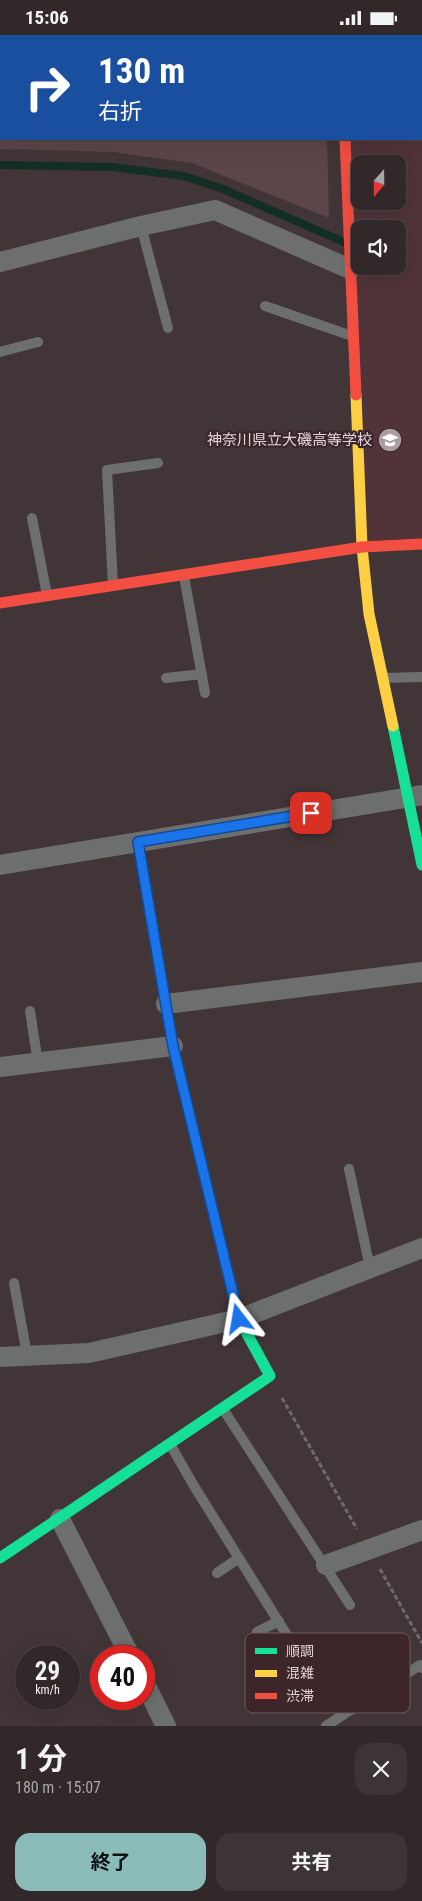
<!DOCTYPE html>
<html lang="ja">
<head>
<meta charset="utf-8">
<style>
  body { margin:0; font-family:"Roboto Condensed","Noto Sans JP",sans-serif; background:#3d3436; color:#f1f3f6; height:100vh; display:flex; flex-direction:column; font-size:19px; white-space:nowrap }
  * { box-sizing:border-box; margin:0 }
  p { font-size:16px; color:#a8a6a8 }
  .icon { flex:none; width:28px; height:28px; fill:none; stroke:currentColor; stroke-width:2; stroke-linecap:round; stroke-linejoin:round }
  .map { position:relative; height:1691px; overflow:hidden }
  .panel { display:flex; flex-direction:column; background:#32282a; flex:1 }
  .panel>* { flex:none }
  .guide { position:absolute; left:0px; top:0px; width:422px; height:105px; box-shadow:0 5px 20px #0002,0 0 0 1px #4d4447; background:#1a4fa0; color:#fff; overflow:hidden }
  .needle { width:32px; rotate:200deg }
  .buttons { position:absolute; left:351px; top:120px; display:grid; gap:10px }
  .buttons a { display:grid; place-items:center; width:55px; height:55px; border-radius:10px; background:#32282a; box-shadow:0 5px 20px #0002,0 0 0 1px #4d4447; font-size:25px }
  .speed { position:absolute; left:15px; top:1610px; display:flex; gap:10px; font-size:25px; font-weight:700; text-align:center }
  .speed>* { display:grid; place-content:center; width:65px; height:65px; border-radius:50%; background:#32282a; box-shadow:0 5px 20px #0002,0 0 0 1px #4d4447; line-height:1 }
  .speed small { font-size:12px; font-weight:400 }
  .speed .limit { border:8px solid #d22; background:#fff; color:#111 }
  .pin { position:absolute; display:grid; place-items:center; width:42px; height:42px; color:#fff; margin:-21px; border-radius:10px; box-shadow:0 2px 8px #0006 }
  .me { position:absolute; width:55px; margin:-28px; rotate:346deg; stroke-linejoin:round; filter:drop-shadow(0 0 4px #0008) }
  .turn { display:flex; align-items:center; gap:18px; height:105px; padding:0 15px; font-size:22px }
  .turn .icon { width:65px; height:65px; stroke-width:2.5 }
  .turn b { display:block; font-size:35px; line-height:42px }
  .round { display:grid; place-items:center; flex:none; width:52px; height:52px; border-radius:15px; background:#3d3436 }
  .headline { display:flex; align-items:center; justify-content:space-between; height:85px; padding:0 15px }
  h1 { font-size:30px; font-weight:700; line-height:38px }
  .action { display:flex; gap:10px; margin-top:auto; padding:10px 15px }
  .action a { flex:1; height:58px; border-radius:15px; background:#8bbbb9; color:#111; font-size:20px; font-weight:700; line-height:58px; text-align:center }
  .action a+a { background:#3d3436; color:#f1f3f6 }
  .status { display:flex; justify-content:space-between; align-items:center; height:35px; padding:0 25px; background:#32282a; direction:ltr }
  .status svg { height:14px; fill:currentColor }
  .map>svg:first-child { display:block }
</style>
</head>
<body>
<div class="status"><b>15:06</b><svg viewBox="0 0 49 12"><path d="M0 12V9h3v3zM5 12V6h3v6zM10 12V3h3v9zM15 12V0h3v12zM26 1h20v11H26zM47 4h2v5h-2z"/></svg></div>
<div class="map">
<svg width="422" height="1691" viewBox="0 0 422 1691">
  <rect width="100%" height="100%" fill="#423538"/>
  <path fill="#51343a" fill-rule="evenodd" d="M 422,95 L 422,509 L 362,512 L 345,104 L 421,104 ZM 360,129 L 398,129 L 398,166 L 360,166 ZM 360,194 L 398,194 L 398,231 L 360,231 Z"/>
  <path fill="#5c4548" d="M 0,0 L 229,1 L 1,1 L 1,104 L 327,104 L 329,183 L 192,128 L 113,117 L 0,114 Z"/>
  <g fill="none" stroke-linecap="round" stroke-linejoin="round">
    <path stroke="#122e25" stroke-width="8" d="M 0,130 L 112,132 L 184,141 L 223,154 L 344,207"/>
    <path stroke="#6d6b6b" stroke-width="3" stroke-dasharray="5 2.5" stroke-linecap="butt" d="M 282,1363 L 357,1494
      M 380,1534 L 422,1608"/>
    <path stroke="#6d6f6e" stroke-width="10" d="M 141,191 L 168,293
      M 265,271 L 352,301
      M 0,317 L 38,307
      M 32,483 L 47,560
      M 184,541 L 205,658
      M 113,550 L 107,435 L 158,428
      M 166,643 L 202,639
      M 383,643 L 422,642
      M 30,976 L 38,1028
      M 349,1134 L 370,1233
      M 14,1248 L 27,1320
      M 223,1374 L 350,1570
      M 170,1409 L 194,1451 L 295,1613
      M 217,1538 L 239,1523
      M 257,1597 L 279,1586
      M 326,1691 L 420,1630 L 422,1633"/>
    <path stroke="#6d6f6e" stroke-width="20" d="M 0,227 L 141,191 L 215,175 L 350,234
      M 0,830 L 422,760
      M 166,969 L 422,937
      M 0,1032 L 173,1011
      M 0,1322 L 89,1318 L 239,1284 L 422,1213
      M 60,1484 L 130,1621
      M 326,1530 L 422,1495
      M 144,1647 L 166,1691"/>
    <path stroke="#16e098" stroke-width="11" d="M 393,691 L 422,830
      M 0,1523 L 270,1341 L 239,1284 L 229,1243"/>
    <path stroke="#ffcf43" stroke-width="11" d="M 356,360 L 362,512 L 369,579 L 393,691"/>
    <path stroke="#f24e42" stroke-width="11" d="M 342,0 L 342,1
      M 345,104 L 356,360
      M 0,568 L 362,512 L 422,509
      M 138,807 L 173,1011 L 229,1243"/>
  </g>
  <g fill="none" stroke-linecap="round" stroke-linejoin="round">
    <g stroke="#114b97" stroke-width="12">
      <path id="route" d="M 239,1284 L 173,1011 L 138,807 L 311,778"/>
    </g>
    <use href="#route" stroke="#1a73e8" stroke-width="9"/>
  </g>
  <defs>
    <g id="school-disc" transform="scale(1.25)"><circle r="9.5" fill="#ab9c9f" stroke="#3c262a"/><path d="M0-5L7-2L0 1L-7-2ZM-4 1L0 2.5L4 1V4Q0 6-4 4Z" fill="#fff"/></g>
  </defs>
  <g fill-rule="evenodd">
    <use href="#school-disc" x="390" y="405"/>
  </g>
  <g text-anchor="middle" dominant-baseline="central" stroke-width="4.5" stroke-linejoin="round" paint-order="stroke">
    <g font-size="15" fill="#e3d3d6" stroke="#3c262a" text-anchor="end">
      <text x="372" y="405">神奈川県立大磯高等学校</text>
    </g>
  </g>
  <rect x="245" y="1598" width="165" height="80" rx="8" fill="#3c262a" stroke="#6e5a5e" stroke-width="1"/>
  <rect x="255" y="1613" width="22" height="6" fill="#16e098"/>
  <rect x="255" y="1635" width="22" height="7" fill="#ffcf43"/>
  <rect x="255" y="1658" width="22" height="6" fill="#f24e42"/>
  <g font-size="14" fill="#e3d3d6">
    <text x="286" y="1621">順調</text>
    <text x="286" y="1643">混雑</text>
    <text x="286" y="1666">渋滞</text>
  </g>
</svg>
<div class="buttons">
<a><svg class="needle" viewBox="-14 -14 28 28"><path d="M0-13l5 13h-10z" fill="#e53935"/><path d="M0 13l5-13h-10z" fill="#a8a6a8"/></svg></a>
<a><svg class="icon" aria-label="sound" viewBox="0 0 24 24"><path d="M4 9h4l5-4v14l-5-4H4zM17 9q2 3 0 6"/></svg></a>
</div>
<div class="speed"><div>29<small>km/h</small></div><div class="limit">40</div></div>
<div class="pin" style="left:311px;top:778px;background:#d93025"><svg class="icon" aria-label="arrive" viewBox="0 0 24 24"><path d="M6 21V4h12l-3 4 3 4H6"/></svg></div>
<svg class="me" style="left:239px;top:1284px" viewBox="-20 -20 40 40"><path d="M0-17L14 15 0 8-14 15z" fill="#1a73e8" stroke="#fff" stroke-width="4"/></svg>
<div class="guide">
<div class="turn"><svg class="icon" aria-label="right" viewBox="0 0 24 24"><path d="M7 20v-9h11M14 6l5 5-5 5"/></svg><div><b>130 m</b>右折</div></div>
</div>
</div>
<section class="panel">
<div class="headline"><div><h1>1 分</h1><p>180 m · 15:07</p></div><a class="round"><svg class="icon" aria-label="close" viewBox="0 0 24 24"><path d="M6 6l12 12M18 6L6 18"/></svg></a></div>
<div class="action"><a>終了</a><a>共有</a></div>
</section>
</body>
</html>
